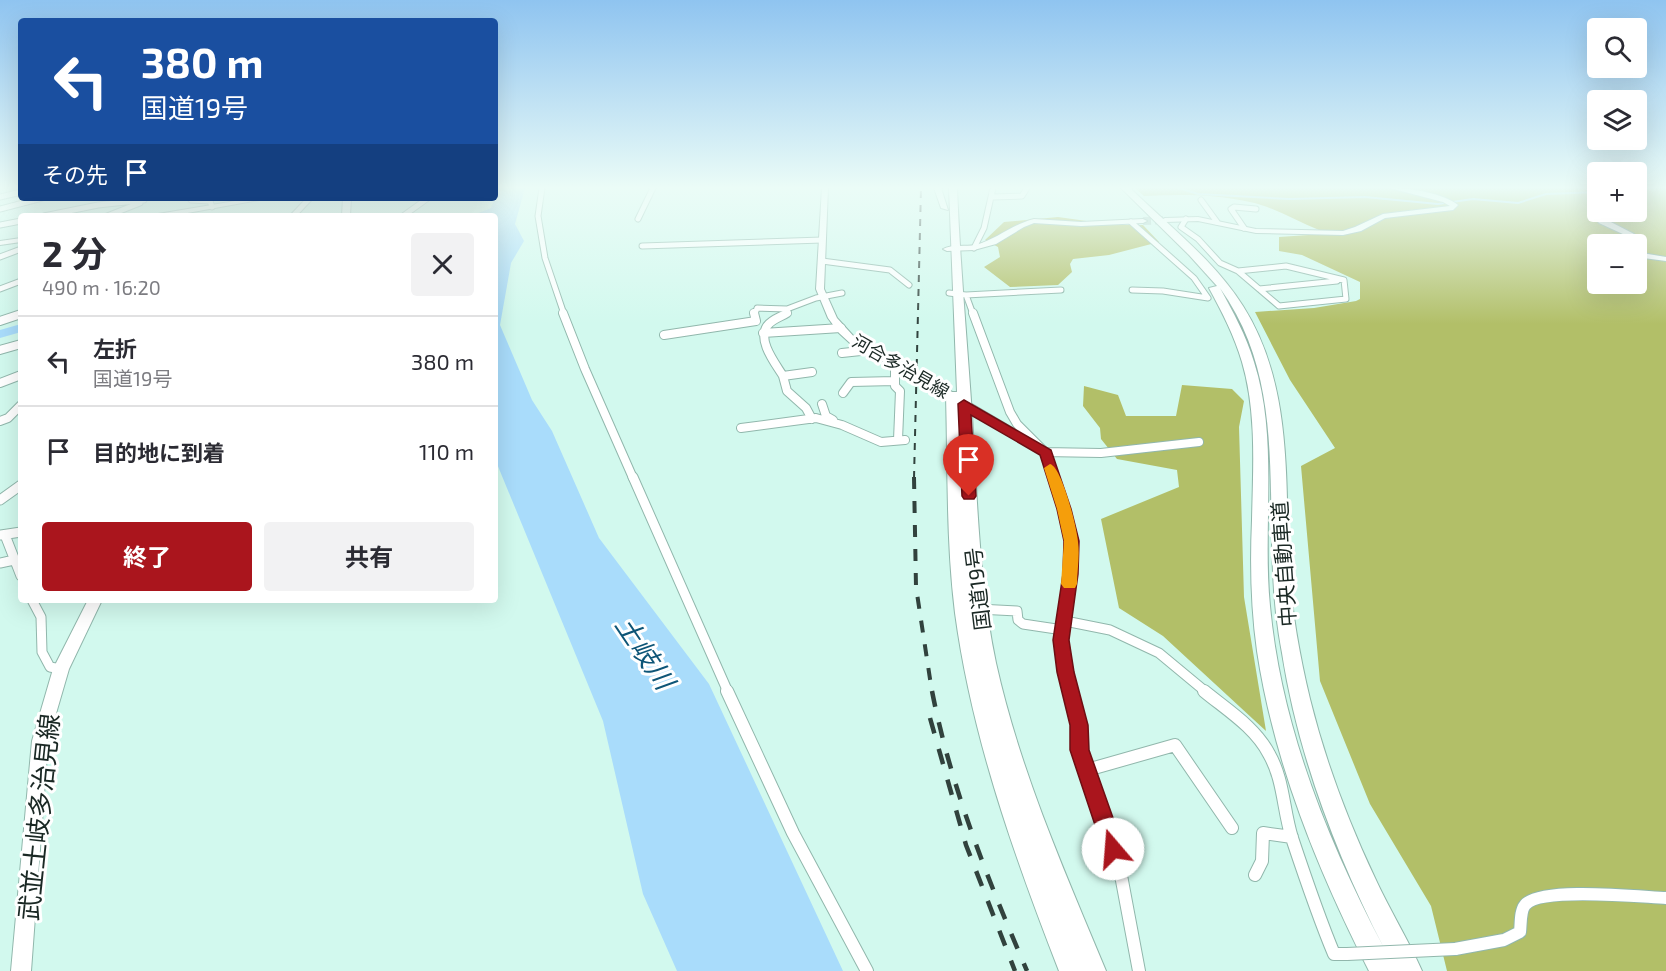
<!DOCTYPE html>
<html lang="ja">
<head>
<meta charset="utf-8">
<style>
  body { margin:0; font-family:"Exo 2","Noto Sans JP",sans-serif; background:#f2f2f3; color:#2b2b33; height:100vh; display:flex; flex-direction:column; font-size:22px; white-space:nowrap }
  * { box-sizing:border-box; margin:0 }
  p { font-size:20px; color:#7c7c81 }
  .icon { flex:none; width:33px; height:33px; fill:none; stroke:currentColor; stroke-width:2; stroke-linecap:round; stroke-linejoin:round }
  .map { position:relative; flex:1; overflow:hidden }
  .details { position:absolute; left:18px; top:213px; width:480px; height:390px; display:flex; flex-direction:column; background:#fff; border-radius:6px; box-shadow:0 6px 24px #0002 }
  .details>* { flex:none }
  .banner { position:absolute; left:18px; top:18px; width:480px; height:183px; border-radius:6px; box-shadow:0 6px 24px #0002; background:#1a4fa0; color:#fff; overflow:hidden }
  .buttons { position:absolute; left:1587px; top:18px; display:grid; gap:12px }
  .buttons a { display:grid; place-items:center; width:60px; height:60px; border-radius:6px; background:#fff; box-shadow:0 6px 24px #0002; font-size:30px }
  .pin { position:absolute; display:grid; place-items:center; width:51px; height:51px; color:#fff; margin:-62px -26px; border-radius:50% 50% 50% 0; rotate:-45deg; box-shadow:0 0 6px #0007 }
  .pin .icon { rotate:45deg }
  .me { position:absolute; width:66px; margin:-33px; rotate:342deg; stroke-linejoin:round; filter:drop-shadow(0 0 4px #0008) }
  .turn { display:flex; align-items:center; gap:21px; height:126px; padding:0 24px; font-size:27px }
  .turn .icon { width:78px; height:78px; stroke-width:2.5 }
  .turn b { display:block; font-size:42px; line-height:51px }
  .then { display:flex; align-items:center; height:57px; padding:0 24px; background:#0003; gap:12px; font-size:22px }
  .round { display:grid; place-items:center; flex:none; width:63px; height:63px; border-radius:6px; background:#f2f2f3 }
  .summary { display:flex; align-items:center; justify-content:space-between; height:102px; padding:0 24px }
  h1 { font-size:36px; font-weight:700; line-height:45px }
  .action { display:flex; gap:12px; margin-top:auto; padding:12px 24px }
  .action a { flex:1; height:69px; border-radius:6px; background:#aa151d; color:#fff; font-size:24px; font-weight:700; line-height:69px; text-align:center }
  .action a+a { background:#f2f2f3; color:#2b2b33 }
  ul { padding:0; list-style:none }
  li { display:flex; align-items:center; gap:18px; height:90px; padding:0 24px; border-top:2px solid #e1e1e2 }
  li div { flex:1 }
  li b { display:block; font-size:22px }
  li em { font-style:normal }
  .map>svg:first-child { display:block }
</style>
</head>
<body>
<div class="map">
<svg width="1666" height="971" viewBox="0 0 1666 971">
  <rect width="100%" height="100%" fill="#d2f9ee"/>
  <path fill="#b2bf68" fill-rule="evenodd" d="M 1135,188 L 1597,188 L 1598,212 L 1636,212 L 1637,188 L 1666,188 L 1666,971 L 1447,971 L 1431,906 L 1370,804 L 1320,681 L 1301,466 L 1335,448 L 1290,380 L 1255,312 L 1314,308 L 1356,301 L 1360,299 L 1360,282 L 1302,255 L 1279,251 L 1279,237 L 1323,234 L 1319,230 C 1296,221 1274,207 1250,202 C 1215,194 1180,194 1144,196 ZM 1598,244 L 1636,244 L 1636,284 L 1598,284 Z
    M 1058,217 L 1115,225 L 1143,225 L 1159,242 L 1109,255 L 1073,259 L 1070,264 L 1072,272 L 1058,285 L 1010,287 L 984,267 L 1000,257 L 998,247 L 985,240 L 1004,222 Z
    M 1182,385 L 1232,389 L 1244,401 L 1239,427 L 1244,597 L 1266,731 L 1163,636 L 1119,608 L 1101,519 L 1179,487 L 1177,470 L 1117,459 L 1101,439 L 1100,428 L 1083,406 L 1084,386 L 1118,395 L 1126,416 L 1176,416 Z"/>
  <path fill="#a9dcfb" d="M 496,188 L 525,188 L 515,224 L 524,241 L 511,263 L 500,325 L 532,400 L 552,431 L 599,538 L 709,684 L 843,971 L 677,971 L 643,894 L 603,721 L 495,459 L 495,216 L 471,216 L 491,208 L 495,198 Z"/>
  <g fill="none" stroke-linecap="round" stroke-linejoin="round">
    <path stroke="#a9dcfb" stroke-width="2" d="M 1179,188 L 1198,194 L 1289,199 L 1365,197 L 1438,204 L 1473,199 L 1518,203 L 1546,194 L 1598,192"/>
    <path fill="#a9dcfb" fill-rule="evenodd" d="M 21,324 L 21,332 L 0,338 L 0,330 Z"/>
    <path stroke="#adcfc6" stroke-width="8" stroke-dasharray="8 4" stroke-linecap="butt" d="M 1143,221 L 1165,220"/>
    <g stroke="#91b7ac" stroke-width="7">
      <path id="street-far3" d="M 542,188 L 538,216 L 545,258 L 564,314
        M 0,197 L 21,192
        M 992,197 L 1022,196 L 1027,188
        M 193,198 L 191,200 L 210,201 L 212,207
        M 1201,200 L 1217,222
        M 0,209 L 42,198
        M 44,216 L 98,205 L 144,200
        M 107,216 L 140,203
        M 293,216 L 310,198
        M 403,216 L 428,198
        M 638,219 L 653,188
        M 1186,219 L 1181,227 L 1198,239 L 1220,263 L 1238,271
        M 1131,222 L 1194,278 L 1208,298 L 1163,291 L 1132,290
        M 0,225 L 21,221
        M 1244,228 L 1231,209 L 1234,207 L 1256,209
        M 642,246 L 822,240
        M 974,248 L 984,228 L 993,188
        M 0,257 L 21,249
        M 822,261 L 890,270 L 909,285
        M 1286,266 L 1344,280 L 1346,299 L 1279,306 L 1238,271 Z
        M 0,289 L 21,281
        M 1259,289 L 1337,281
        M 949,293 L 966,295 L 973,314
        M 966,295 L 1061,290
        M 755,314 L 757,308 L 787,309
        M 786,314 L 787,309 L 816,298 L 842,293"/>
    </g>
    <g stroke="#91b7ac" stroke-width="10">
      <path id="street-far2" d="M 563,313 L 585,369 L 633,478
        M 973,313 L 1010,412 L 1017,424 L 1046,453 L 1054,478
        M 0,321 L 21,314
        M 763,333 L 841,328
        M 664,335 L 756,321 L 754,313
        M 0,350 L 21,344
        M 842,353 L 870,350
        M 895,364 L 895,386 L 900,391 L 898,440
        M 812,372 L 783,376 L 787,391 L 806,408 L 812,419
        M 783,376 C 776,364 757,341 767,326 C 772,319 781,317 787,313
        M 0,383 L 21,375
        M 843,393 L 851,382 L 895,381
        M 822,404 L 826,416 L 833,420
        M 964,404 L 1030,443
        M 0,421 L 8,418 L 21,405
        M 741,428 L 816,418 L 842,425 L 881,442 L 905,440
        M 1044,452 L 1101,453 L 1199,442"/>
    </g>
    <g stroke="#91b7ac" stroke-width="11">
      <path id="street-far1" d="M 633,477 L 728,692
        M 1054,477 L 1071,541 L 1070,575 L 1061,640 L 1071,692
        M 0,500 L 21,485
        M 1,535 L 21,532
        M 5,535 L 21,576
        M 0,563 L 14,560
        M 32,600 L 41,617 L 42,652 L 50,667 L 61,669
        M 978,609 L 1017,611 L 1018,620 L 1023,624 L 1063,630
        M 1065,621 L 1110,630 L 1159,653 L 1206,692"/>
    </g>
    <g stroke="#91b7ac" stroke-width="14">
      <path id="street" d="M 727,691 L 793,833 L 867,971
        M 1071,691 L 1079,725 L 1080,750 L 1120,870 L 1139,971
        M 1204,691 C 1227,710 1255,727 1269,754 C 1284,780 1283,810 1292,838 C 1305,877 1318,916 1334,954 L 1347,954
        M 1087,770 L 1175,745 L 1232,828
        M 1255,875 L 1262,861 L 1263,833 L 1292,837
        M 1455,949 L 1504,940 L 1520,932 C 1521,924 1520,911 1525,905 C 1540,886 1641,897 1666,898"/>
    </g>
    <g stroke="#91b7ac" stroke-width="2">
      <path id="secondary" d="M 822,188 L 828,188 L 824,289 L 837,318 L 857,340 L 965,399 L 966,401 L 965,403 L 957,403 L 851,344 L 839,333 L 828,318 L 816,289 Z
        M 934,188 L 941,188 L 948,210 L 941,208 Z
        M 1390,188 C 1409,188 1443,193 1458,205 L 1453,210 L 1385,218 L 1361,231 L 1343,235 L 1256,233 L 1198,221 L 1165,222 L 1161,220 L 1165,218 L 1198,217 L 1256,229 L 1343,231 L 1355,227 L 1383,214 L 1450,206 L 1443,202 Z
        M 343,198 L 351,198 L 350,216 L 342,216 Z
        M 1598,212 L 1604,212 L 1603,218 L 1605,219 L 1634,234 L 1629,240 L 1614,243 L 1614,244 L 1606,244 L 1607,239 L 1625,235 L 1599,223 L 1595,218 Z
        M 1034,219 L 1081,222 L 1143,219 L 1147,221 L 1143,223 L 1081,226 L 1034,223 L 1024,227 L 996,244 L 974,250 L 947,251 L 943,249 C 952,244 966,247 976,245 C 997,239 1013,224 1034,219 Z
        M 1636,252 L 1666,257 L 1666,261 L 1636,257 Z
        M 88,600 L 102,600 L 69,669 L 48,741 L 31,971 L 11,971 L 32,741 L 53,669 Z"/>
    </g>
    <g stroke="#91b7ac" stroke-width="2">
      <path id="primary" d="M 253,198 L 270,198 L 171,216 L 154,216 L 158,214 Z
        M 21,238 L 21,242 L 0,245 L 0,241 Z"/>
    </g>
    <g stroke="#91b7ac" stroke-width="2">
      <path id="highway" d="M 949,188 L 957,188 C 960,264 967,339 972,415 C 977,498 979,582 996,663 C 1020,771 1064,870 1106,971 L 1059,971 C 1014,855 972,738 955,613 C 946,541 948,468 946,395 L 948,392 L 957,392 Z
        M 1121,188 L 1130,188 C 1169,226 1214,260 1243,306 C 1293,385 1285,480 1289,570 C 1292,614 1300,657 1310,699 C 1325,760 1348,821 1375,878 C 1389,909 1408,939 1422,971 L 1395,971 L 1392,963 L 1395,971 L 1369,971 C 1318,871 1274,763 1257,651 C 1251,608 1250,564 1252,520 C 1253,468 1257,413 1242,362 C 1234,335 1222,312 1209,288 L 1217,286 L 1189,255 ZM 1220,288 C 1281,373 1268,474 1273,572 C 1274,599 1277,627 1282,653 C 1298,755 1337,857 1384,948 C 1328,842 1281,726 1270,606 C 1262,526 1279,440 1254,362 C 1246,335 1233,312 1220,288 Z"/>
    </g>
    <use href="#street-far3" stroke="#fff" stroke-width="5"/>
    <use href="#street-far2" stroke="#fff" stroke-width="8"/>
    <use href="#street-far1" stroke="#fff" stroke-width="9"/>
    <use href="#street" stroke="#fff" stroke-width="12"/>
    <use href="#secondary" fill="#fff" fill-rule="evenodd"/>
    <use href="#primary" fill="#fff" fill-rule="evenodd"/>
    <use href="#highway" fill="#fff" fill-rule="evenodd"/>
    <path stroke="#31423d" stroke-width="2" stroke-dasharray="7 7" stroke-linecap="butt" d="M 914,478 L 921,188"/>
    <path stroke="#31423d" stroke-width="4" stroke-dasharray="12 12" stroke-linecap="butt" d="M 914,477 L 916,587 L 932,692"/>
    <path stroke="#31423d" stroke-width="4.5" stroke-dasharray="16 16" stroke-linecap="butt" d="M 932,691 C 951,788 988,880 1027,971
      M 930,718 L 966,845 L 1015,971"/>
    <g stroke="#91b7ac" stroke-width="14" stroke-linecap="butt">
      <path id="street-bridge" d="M 1347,954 L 1455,949"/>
    </g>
    <use href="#street-bridge" stroke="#fff" stroke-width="12"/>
  </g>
  <linearGradient id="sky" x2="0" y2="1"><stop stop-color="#8fc4f0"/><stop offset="0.58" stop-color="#ebfcf7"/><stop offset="1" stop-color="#ebfcf7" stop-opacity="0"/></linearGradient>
  <rect width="1666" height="324" fill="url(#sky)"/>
  <path fill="#aa151d" stroke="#6e0e13" stroke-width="1.5" d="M 964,400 L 1051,450 L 1071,509 L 1079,541 L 1078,574 L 1069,640 L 1074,672 L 1088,725 L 1089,750 L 1124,849 L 1121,856 L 1113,858 L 1106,856 L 1103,849 L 1070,750 L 1070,725 L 1057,672 L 1053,640 L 1063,574 L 1064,541 L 1057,509 L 1040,455 L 971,415 L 976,496 L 974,499 L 964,499 L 962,496 L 958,404 Z"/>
  <path fill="#f59e0b" d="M 1050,464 C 1062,467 1077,528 1078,542 C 1080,556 1077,571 1077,584 L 1075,588 L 1064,588 L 1061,584 L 1064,541 L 1057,509 L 1044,468 Z"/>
  <g text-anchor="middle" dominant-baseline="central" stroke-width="6" stroke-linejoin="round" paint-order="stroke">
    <g font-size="18" fill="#1a2824" stroke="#fff">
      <text transform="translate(901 366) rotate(30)">河合多治見線</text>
    </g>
    <g font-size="21" fill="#1a2824" stroke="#fff">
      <text transform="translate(1283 564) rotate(-94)">中央自動車道</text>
      <text transform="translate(977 589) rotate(-97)">国道19号</text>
    </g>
    <g font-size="26" fill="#1a2824" stroke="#fff">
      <text transform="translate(38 817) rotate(-84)">武並土岐多治見線</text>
    </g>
    <g font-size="27" font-style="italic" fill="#0d5577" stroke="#fff">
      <text transform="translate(646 652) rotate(56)">土岐川</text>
    </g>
  </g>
</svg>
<div class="buttons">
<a><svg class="icon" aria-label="search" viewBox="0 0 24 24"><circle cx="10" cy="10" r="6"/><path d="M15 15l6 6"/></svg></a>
<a><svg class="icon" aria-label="layers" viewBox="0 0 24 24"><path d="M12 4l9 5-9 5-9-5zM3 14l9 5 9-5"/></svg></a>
<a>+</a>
<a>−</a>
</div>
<div class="pin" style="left:969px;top:496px;background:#d93025"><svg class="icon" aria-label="arrive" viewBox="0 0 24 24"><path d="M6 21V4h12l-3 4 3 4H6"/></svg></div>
<svg class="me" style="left:1113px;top:849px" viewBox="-20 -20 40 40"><circle r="19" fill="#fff"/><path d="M0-13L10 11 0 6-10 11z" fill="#aa151d"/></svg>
<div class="banner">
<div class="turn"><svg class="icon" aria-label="left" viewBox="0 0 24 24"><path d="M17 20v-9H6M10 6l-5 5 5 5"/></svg><div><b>380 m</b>国道19号</div></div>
<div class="then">その先<svg class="icon" aria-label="arrive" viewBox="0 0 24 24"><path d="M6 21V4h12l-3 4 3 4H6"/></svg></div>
</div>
<section class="details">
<div class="summary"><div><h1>2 分</h1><p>490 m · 16:20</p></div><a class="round"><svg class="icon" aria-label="close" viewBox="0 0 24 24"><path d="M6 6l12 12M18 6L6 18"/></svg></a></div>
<ul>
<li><svg class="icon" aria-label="left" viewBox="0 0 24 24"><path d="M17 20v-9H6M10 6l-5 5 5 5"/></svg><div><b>左折</b><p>国道19号</p></div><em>380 m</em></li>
<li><svg class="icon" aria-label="arrive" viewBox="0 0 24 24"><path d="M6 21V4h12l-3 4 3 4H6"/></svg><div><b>目的地に到着</b></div><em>110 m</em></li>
</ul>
<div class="action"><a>終了</a><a>共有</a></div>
</section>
</div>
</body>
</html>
